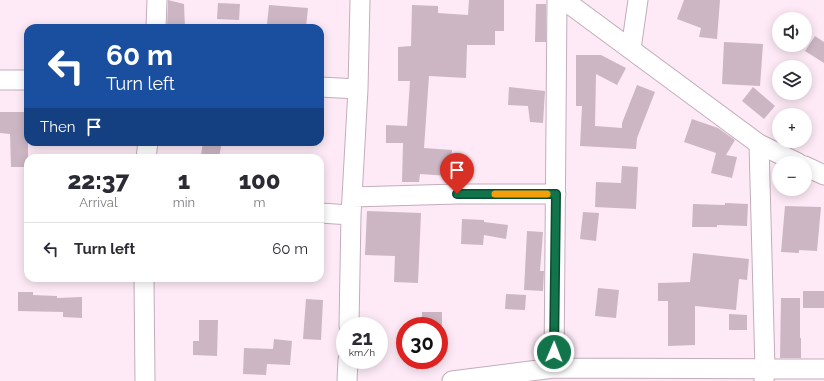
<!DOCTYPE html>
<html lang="en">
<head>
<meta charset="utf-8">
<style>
  body { margin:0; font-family:Raleway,sans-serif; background:#f7f7f7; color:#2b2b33; height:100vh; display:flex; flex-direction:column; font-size:15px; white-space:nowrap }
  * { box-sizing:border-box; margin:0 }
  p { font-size:13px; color:#7c7c81 }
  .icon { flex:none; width:22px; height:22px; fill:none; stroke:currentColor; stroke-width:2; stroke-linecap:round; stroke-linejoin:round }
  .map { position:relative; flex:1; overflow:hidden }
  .side { position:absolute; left:24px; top:154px; width:300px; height:128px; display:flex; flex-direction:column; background:#fff; border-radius:12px; box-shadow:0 2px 10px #0003 }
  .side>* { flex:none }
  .top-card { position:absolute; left:24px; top:24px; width:300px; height:122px; border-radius:12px; box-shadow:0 2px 10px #0003; background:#1a4fa0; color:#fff; overflow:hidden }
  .buttons { position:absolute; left:772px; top:12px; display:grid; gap:8px }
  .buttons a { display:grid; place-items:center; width:40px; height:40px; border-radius:50%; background:#fff; box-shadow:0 2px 10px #0003; font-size:20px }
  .speed { position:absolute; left:336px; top:317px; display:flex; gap:8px; font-size:20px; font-weight:700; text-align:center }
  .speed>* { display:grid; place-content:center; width:52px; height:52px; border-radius:50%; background:#fff; box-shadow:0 2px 10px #0003; line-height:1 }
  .speed small { font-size:10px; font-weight:400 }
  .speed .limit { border:6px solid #d22; background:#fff; color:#111 }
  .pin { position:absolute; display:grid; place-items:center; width:34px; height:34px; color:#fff; margin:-41px -17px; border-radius:50% 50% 50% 0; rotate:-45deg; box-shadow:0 0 4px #0007 }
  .pin .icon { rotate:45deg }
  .me { position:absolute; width:44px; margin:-22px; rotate:1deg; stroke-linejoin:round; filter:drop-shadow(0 0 3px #0008) }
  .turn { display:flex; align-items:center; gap:14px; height:84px; padding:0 16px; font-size:18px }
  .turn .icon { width:52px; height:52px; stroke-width:2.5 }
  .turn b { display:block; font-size:28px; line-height:34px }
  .then { display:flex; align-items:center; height:38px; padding:0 16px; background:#0003; gap:8px; font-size:15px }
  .eta { display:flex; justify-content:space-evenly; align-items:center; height:68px; text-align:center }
  .eta b { font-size:24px; font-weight:800; line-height:28px }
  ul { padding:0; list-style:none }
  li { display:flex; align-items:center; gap:12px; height:52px; padding:0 16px; border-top:1px solid #e1e1e2 }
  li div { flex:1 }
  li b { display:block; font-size:15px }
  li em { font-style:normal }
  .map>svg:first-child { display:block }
</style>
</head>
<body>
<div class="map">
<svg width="824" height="381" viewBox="0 0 824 381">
  <rect width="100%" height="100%" fill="#fdeaf6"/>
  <path fill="#ccb6c4" d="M 168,0 L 184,4 L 185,28 L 167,28 Z
    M 469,0 L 504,0 L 504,31 L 495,31 L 495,45 L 467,45 L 466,78 L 429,76 L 424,148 L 452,150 L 449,176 L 420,174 L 419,182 L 402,182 L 403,143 L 386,143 L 386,125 L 407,126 L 410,81 L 398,81 L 398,47 L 411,46 L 412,5 L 438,6 L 438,13 L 468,15 Z
    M 684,0 L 720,0 L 717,39 L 699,37 L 701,28 L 677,19 Z
    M 218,3 L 240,4 L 239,20 L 217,19 Z
    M 536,4 L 546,4 L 546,42 L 535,42 Z
    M 269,5 L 308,8 L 306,27 L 267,24 Z
    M 815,36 L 824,42 L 824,63 L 805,51 Z
    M 724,42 L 763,44 L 760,86 L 722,84 Z
    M 576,55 L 601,55 L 626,68 L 617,85 L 596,74 L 595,126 L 622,128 L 622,123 L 637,85 L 655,92 L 637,138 L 636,149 L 580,146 L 582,106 L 576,106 Z
    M 509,87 L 545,91 L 543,123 L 530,122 L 528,106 L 508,105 Z
    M 753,87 L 775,106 L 764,119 L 742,101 Z
    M 0,112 L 28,112 L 28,167 L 11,167 L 10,134 L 0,133 Z
    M 692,119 L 718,128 L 735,140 L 726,155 L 737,157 L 732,178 L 711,173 L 716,153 L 684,142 Z
    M 203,142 L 222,142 L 219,157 L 201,155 Z
    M 622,166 L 638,167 L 636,209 L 595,207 L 596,182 L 621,183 Z
    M 725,203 L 748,204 L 747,226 L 717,225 L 717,227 L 692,227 L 693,204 L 725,205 Z
    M 785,206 L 821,207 L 817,251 L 799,250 L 799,253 L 781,252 Z
    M 367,211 L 421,213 L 418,283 L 394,282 L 395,256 L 365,255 Z
    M 583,212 L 599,213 L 596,241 L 580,239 Z
    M 462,219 L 484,220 L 484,222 L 508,225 L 506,239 L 484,235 L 483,245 L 461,244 Z
    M 527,231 L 543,232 L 540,271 L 544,271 L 543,291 L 524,290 Z
    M 693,253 L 749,259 L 747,280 L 739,279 L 736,310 L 695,306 L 695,345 L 668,346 L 668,301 L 658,301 L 658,283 L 690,282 Z
    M 598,288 L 619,290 L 616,318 L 595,316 Z
    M 803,291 L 824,291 L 824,308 L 803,308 Z
    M 18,292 L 33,292 L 33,295 L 57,296 L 57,298 L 82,297 L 82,318 L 63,317 L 63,312 L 18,311 Z
    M 506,294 L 526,295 L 525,310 L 505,309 Z
    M 781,298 L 800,298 L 800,338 L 801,338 L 801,358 L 780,358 Z
    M 306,299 L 323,300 L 321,340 L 303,339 Z
    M 422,312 L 442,312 L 442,326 L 422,326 Z
    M 729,314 L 747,315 L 747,330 L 729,330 Z
    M 199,320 L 218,320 L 217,356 L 193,355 L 193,341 L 199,341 Z
    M 274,339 L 292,341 L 290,365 L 267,364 L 266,375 L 243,374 L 244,348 L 273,349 Z"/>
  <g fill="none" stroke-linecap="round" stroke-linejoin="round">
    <g stroke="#c3adbb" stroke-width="21">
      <path id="minor" d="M 564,0 L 759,144 L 798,163
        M 156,28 L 157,0
        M 631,49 L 638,0
        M 0,80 L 28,80
        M 320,87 L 358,89
        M 759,144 L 765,369 L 764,381
        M 146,158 L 148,142
        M 805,166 L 824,175
        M 352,197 L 457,194 L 556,194
        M 320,213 L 351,215
        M 144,278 L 145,381
        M 349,326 L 351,215 L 358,89 L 360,0
        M 554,368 L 557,0
        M 347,381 L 348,360
        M 452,381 L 554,368 L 824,369"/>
    </g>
    <use href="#minor" stroke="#fff" stroke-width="19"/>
  </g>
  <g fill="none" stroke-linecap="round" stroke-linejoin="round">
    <g stroke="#0b4b31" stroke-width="10">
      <path id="route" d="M 457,194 L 556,194 L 554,352"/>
    </g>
    <use href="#route" stroke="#11744b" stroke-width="7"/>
    <path stroke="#f59e0b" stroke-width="7" d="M 495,194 L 547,194"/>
  </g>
</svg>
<div class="buttons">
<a><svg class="icon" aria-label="sound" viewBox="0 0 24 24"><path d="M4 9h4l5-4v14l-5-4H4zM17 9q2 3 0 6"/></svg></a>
<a><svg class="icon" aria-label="layers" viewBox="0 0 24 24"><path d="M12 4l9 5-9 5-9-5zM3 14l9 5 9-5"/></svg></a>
<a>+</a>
<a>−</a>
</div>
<div class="speed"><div>21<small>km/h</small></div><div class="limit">30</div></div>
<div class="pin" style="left:457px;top:194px;background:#d93025"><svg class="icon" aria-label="arrive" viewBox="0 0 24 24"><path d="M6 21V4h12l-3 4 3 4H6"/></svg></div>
<svg class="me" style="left:554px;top:352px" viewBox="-20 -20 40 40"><circle r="17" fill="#11744b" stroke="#fff" stroke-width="3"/><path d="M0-11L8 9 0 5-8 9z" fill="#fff"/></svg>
<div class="top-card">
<div class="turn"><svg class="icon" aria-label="left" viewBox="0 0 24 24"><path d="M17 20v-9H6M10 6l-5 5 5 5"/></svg><div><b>60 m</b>Turn left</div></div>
<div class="then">Then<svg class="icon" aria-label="arrive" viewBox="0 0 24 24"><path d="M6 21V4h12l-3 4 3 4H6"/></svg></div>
</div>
<section class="side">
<div class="eta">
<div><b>22:37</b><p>Arrival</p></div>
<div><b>1</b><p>min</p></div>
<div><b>100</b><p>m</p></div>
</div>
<ul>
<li><svg class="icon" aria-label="left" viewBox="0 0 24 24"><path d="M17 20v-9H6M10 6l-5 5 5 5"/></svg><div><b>Turn left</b></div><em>60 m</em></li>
</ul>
</section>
</div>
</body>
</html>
